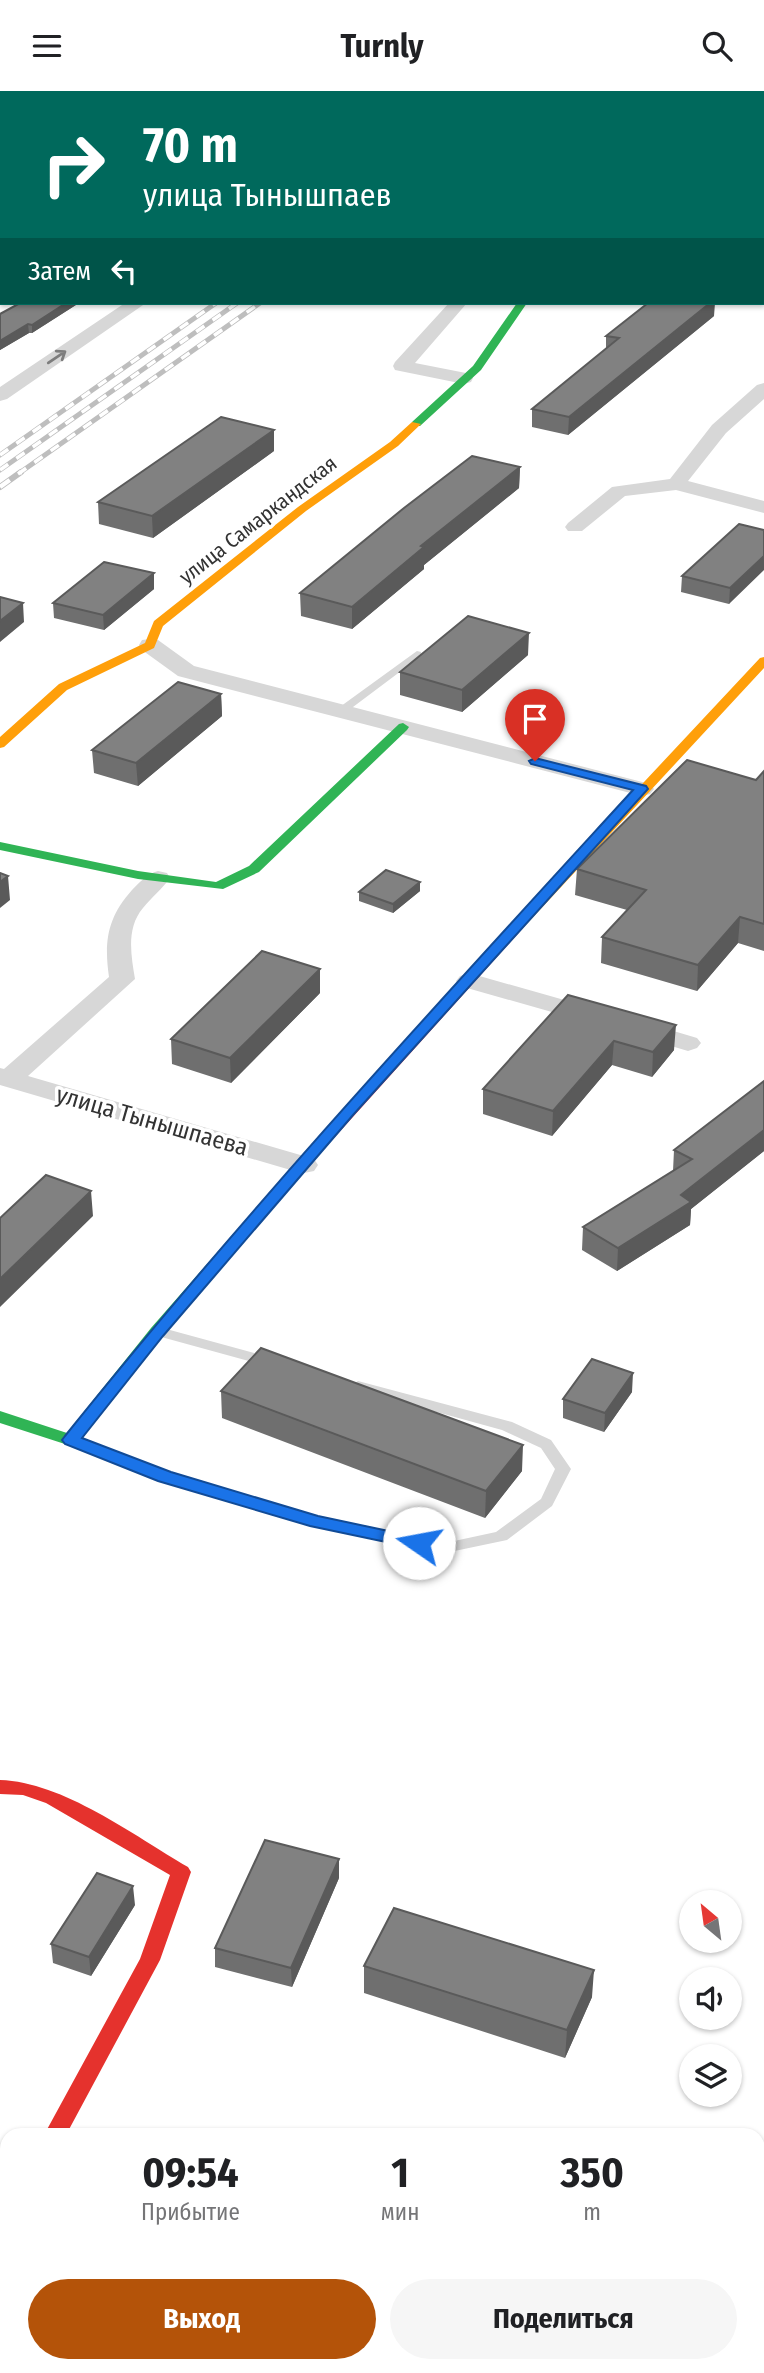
<!DOCTYPE html>
<html lang="ru">
<head>
<meta charset="utf-8">
<style>
  body { margin:0; font-family:"Fira Sans Condensed",sans-serif; background:#f6f6f6; color:#202124; height:100vh; display:flex; flex-direction:column; font-size:26px; white-space:nowrap }
  * { box-sizing:border-box; margin:0 }
  p { font-size:23px; color:#757577 }
  .icon { flex:none; width:38px; height:38px; fill:none; stroke:currentColor; stroke-width:2; stroke-linecap:round; stroke-linejoin:round }
  .map { position:relative; flex:1; overflow:hidden }
  .panel { position:absolute; left:0px; top:2037px; width:765px; height:245px; display:flex; flex-direction:column; background:#fff; border-radius:21px 21px 0 0; box-shadow:0 2px 5px #0004 }
  .panel>* { flex:none }
  .guide { position:absolute; left:0px; top:0px; width:765px; height:214px; box-shadow:0 2px 5px #0004; background:#00695c; color:#fff; overflow:hidden }
  .needle { width:46px; rotate:331deg }
  .fabs { position:absolute; left:679px; top:1799px; display:grid; gap:14px }
  .fabs a { display:grid; place-items:center; width:63px; height:63px; border-radius:50%; background:#fff; box-shadow:0 2px 5px #0004; font-size:35px }
  .pin { position:absolute; display:grid; place-items:center; width:60px; height:60px; color:#fff; margin:-72px -30px; border-radius:50% 50% 50% 0; rotate:-45deg; box-shadow:0 0 7px #0007 }
  .pin .icon { rotate:45deg }
  .me { position:absolute; width:77px; margin:-38px; rotate:282deg; stroke-linejoin:round; filter:drop-shadow(0 0 5px #0008) }
  .turn { display:flex; align-items:center; gap:24px; height:147px; padding:0 28px; font-size:32px }
  .turn .icon { width:91px; height:91px; stroke-width:2.5 }
  .turn b { display:block; font-size:49px; line-height:60px }
  .then { display:flex; align-items:center; height:66px; padding:0 28px; background:#0003; gap:14px; font-size:26px }
  .eta { display:flex; justify-content:space-evenly; align-items:center; height:119px; text-align:center }
  .eta b { font-size:42px; font-weight:700; line-height:49px }
  .cta { display:flex; gap:14px; margin-top:auto; padding:14px 28px }
  .cta a { flex:1; height:80px; border-radius:42px; background:#b45309; color:#fff; font-size:28px; font-weight:700; line-height:80px; text-align:center }
  .cta a+a { background:#f6f6f6; color:#202124 }
  header { display:flex; justify-content:space-between; align-items:center; height:91px; padding:0 28px; background:#fff; font-size:32px; font-weight:700 }
  .map>svg:first-child { display:block }
</style>
</head>
<body>
<header><svg class="icon" aria-label="menu" viewBox="0 0 24 24"><path d="M4 6h16M4 12h16M4 18h16"/></svg>Turnly<svg class="icon" aria-label="search" viewBox="0 0 24 24"><circle cx="10" cy="10" r="6"/><path d="M15 15l6 6"/></svg></header>
<div class="map">
<svg width="764" height="2282" viewBox="0 0 764 2282">
  <rect width="100%" height="100%" fill="#fff"/>
  <g fill="none" stroke-linecap="round" stroke-linejoin="round">
    <path fill="#d7d7d7" fill-rule="evenodd" d="M 417,560 L 421,561 L 421,565 L 345,622 L 337,622 L 337,618 Z
      M 159,1236 L 276,1268 L 278,1271 L 271,1276 L 154,1244 L 152,1241 L 154,1238 Z
      M 358,1290 L 512,1331 L 551,1349 L 571,1378 L 552,1415 L 507,1449 L 445,1462 L 311,1435 L 160,1390 L 68,1354 L 65,1350 L 68,1346 L 78,1346 L 170,1382 L 318,1426 L 445,1452 L 496,1441 L 541,1408 L 555,1378 L 541,1357 L 502,1339 L 353,1298 L 351,1295 Z"/>
    <path fill="#d7d7d7" fill-rule="evenodd" d="M 440,0 L 457,0 L 438,2 Z
      M 622,0 L 639,0 L 620,2 Z
      M 763,155 L 764,155 L 764,165 L 763,165 Z
      M 763,198 L 764,198 L 764,208 L 763,208 Z
      M 125,212 L 146,212 L 7,308 L 0,310 L 0,296 Z
      M 449,212 L 467,212 L 415,272 L 471,283 L 473,287 L 471,291 L 464,293 L 395,279 L 393,275 L 395,271 Z
      M 764,292 L 764,308 L 726,342 L 688,390 L 764,410 L 764,422 L 676,399 L 625,405 L 582,440 L 568,440 L 565,436 L 568,432 L 612,396 L 670,388 L 712,334 L 757,294 Z
      M 150,548 L 158,549 L 194,575 L 650,693 L 654,698 L 650,703 L 642,705 L 178,585 L 142,559 L 139,554 L 142,549 Z
      M 158,780 L 167,782 L 170,787 C 162,798 152,806 143,817 C 126,837 131,864 135,888 L 28,985 L 314,1068 L 318,1074 L 314,1080 L 304,1082 L 294,1080 L 0,994 L 0,977 L 4,978 L 109,886 C 104,851 107,827 132,799 C 140,791 147,783 158,780 Z
      M 469,882 L 603,920 L 607,925 L 603,930 L 594,933 L 460,895 L 456,890 L 460,885 Z
      M 640,930 L 697,947 L 701,952 L 697,957 L 688,960 L 631,943 L 627,938 L 631,933 Z
      M 7,2122 L 7,2167 L 0,2170 L 0,2125 Z"/>
    <path fill="#30b455" fill-rule="evenodd" d="M 517,212 L 527,212 L 481,279 L 420,335 L 412,335 L 412,331 L 473,275 Z
      M 403,632 L 409,636 L 407,639 L 259,781 L 223,798 L 138,788 L 0,759 L 0,751 L 138,780 L 216,791 L 249,775 L 399,633 Z
      M 284,1089 L 289,1091 L 292,1094 L 289,1097 L 163,1245 L 77,1353 L 71,1355 L 0,1332 L 0,1320 L 67,1342 L 151,1237 L 279,1091 Z"/>
    <path fill="#ff9f0a" fill-rule="evenodd" d="M 412,331 L 421,333 L 398,355 L 306,420 L 163,535 L 154,557 L 67,599 L 4,656 L 0,657 L 0,646 L 59,593 L 145,552 L 154,530 L 298,416 L 390,351 Z
      M 764,566 L 764,577 L 524,836 L 514,836 L 512,833 L 514,830 L 760,567 Z"/>
    <path fill="#e5322d" fill-rule="evenodd" d="M 519,829 L 524,830 L 526,833 L 524,836 L 289,1097 L 279,1097 L 276,1094 L 279,1091 L 514,830 Z
      M 0,1689 C 63,1691 133,1744 188,1776 L 191,1781 L 160,1869 L 66,2044 L 44,2044 L 140,1868 L 170,1784 L 46,1712 L 23,1704 L 0,1703 Z"/>
    <g stroke="#bebebe" stroke-width="5">
      <path id="rail-far1" d="M 506,2 L 508,0
        M 527,2 L 529,0
        M 549,2 L 551,0
        M 0,364 L 216,212
        M 0,379 L 237,212
        M 18,383 L 260,212"/>
    </g>
    <g stroke="#bebebe" stroke-width="6">
      <path id="rail" d="M 0,396 L 21,381"/>
    </g>
    <use href="#rail-far1" stroke="#fff" stroke-width="3.5" stroke-dasharray="10" stroke-linecap="butt"/>
    <use href="#rail" stroke="#fff" stroke-width="4.5" stroke-dasharray="12" stroke-linecap="butt"/>
  </g>
  <path fill="#6f6f6f" d="M 79,212 L 32,242 L 29,242 L 0,259 L 0,223 Z
    M 714,225 L 568,344 L 532,336 L 532,318 L 606,259 L 606,245 Z
    M 274,360 L 153,447 L 99,433 L 98,411 Z
    M 520,376 L 519,397 L 424,474 L 424,478 L 352,538 L 301,525 L 300,502 Z
    M 764,439 L 729,513 L 681,501 L 682,485 Z
    M 154,482 L 154,498 L 104,539 L 54,527 L 53,512 Z
    M 528,564 L 462,621 L 400,604 L 400,581 Z
    M 221,603 L 222,625 L 138,695 L 94,682 L 92,659 Z
    M 764,680 L 764,860 L 738,852 L 697,900 L 601,872 L 602,846 L 627,819 L 575,804 L 577,778 L 756,689 Z
    M 420,791 L 420,800 L 393,822 L 359,810 L 359,801 Z
    M 320,902 L 231,992 L 172,973 L 171,948 Z
    M 568,904 L 674,959 L 652,986 L 612,974 L 552,1045 L 483,1023 L 483,998 Z
    M 764,990 L 764,1060 L 691,1118 L 690,1134 L 617,1180 L 582,1159 L 583,1136 L 673,1080 L 674,1059 Z
    M 221,1300 L 522,1380 L 485,1427 L 222,1327 Z
    M 632,1301 L 604,1341 L 563,1327 L 563,1308 Z
    M 339,1787 L 292,1896 L 215,1876 L 215,1857 Z
    M 135,1814 L 91,1885 L 53,1872 L 51,1853 Z
    M 364,1875 L 592,1906 L 565,1967 L 364,1902 Z"/>
  <path fill="#5a5a5a" d="M 381,0 L 393,0 L 390,2 L 378,2 Z
    M 2,204 L 2,212 L 4,212 L 0,214 L 0,205 Z
    M 66,212 L 79,212 L 32,242 L 32,234 Z
    M 710,212 L 715,212 L 714,225 L 568,344 L 569,326 Z
    M 28,233 L 29,242 L 0,259 L 0,250 Z
    M 274,339 L 274,360 L 153,447 L 152,425 Z
    M 520,376 L 519,397 L 424,474 L 424,478 L 352,538 L 352,516 L 421,455 Z
    M 764,465 L 764,479 L 729,513 L 730,497 Z
    M 154,482 L 154,498 L 104,539 L 103,524 Z
    M 23,512 L 24,531 L 0,551 L 0,530 Z
    M 529,542 L 528,564 L 462,621 L 462,599 Z
    M 221,603 L 222,625 L 138,695 L 136,672 Z
    M 8,785 L 10,809 L 0,817 L 0,791 Z
    M 420,791 L 420,800 L 393,822 L 393,813 Z
    M 740,826 L 738,852 L 697,900 L 698,874 Z
    M 320,878 L 320,902 L 231,992 L 230,967 Z
    M 676,934 L 674,959 L 652,986 L 653,961 Z
    M 614,950 L 612,974 L 552,1045 L 553,1020 Z
    M 764,1039 L 764,1060 L 691,1118 L 690,1134 L 617,1180 L 618,1157 L 681,1104 Z
    M 91,1100 L 93,1125 L 0,1216 L 0,1188 Z
    M 633,1282 L 632,1301 L 604,1341 L 605,1322 Z
    M 523,1354 L 522,1380 L 485,1427 L 486,1400 Z
    M 339,1768 L 339,1787 L 292,1896 L 291,1877 Z
    M 133,1795 L 135,1814 L 91,1885 L 89,1866 Z
    M 594,1879 L 592,1906 L 565,1967 L 567,1939 Z"/>
  <path fill="#818181" stroke="#5a5a5a" stroke-width="2" d="M 242,0 L 381,0 L 378,2 L 239,2 Z
    M 2,178 L 2,204 L 0,205 L 0,179 Z
    M 20,212 L 66,212 L 32,234 L 28,233 L 0,250 L 0,223 Z
    M 648,212 L 710,212 L 569,326 L 532,318 L 619,247 L 606,245 Z
    M 221,326 L 274,339 L 152,425 L 98,411 Z
    M 472,365 L 520,376 L 421,455 L 424,456 L 352,516 L 300,502 L 404,417 Z
    M 739,433 L 764,439 L 764,465 L 730,497 L 682,485 Z
    M 104,471 L 154,482 L 103,524 L 53,512 Z
    M 0,506 L 23,512 L 0,530 Z
    M 468,525 L 529,542 L 462,599 L 400,581 Z
    M 178,591 L 221,603 L 136,672 L 92,659 Z
    M 687,669 L 756,689 L 764,680 L 764,833 L 740,826 L 698,874 L 602,846 L 646,799 L 577,778 Z
    M 386,779 L 420,791 L 393,813 L 359,801 Z
    M 0,782 L 8,785 L 0,791 Z
    M 262,860 L 320,878 L 230,967 L 171,948 Z
    M 568,904 L 676,934 L 653,961 L 614,950 L 553,1020 L 483,998 Z
    M 764,990 L 764,1039 L 681,1104 L 691,1111 L 618,1157 L 583,1136 L 692,1068 L 674,1059 Z
    M 46,1084 L 91,1100 L 0,1188 L 0,1127 Z
    M 261,1257 L 523,1354 L 486,1400 L 221,1300 Z
    M 592,1268 L 633,1282 L 605,1322 L 563,1308 Z
    M 265,1749 L 339,1768 L 291,1877 L 215,1857 Z
    M 97,1782 L 133,1795 L 89,1866 L 51,1853 Z
    M 394,1817 L 594,1879 L 567,1939 L 364,1875 Z"/>
  <defs><path id="oneway-shaft" d="M-6 0H5M1.5-3L5.5 0L1.5 3" fill="none" stroke-width="1.6" stroke-linecap="round" stroke-linejoin="round" transform="scale(1.75)"/></defs>
  <use stroke="#7d7d7d" href="#oneway-shaft" transform="translate(57 266) rotate(-34)"/>
  <path fill="#1a73e8" stroke="#114b97" stroke-width="2" d="M 535,667 L 646,695 L 648,698 L 353,1024 L 163,1245 L 82,1347 L 171,1381 L 318,1425 L 426,1448 L 428,1452 L 426,1456 L 419,1458 L 310,1435 L 158,1390 L 65,1353 L 62,1349 L 65,1345 C 244,1122 439,911 633,699 L 531,673 L 529,670 Z"/>
  <g text-anchor="middle" dominant-baseline="central" stroke-width="7" stroke-linejoin="round" paint-order="stroke">
    <g font-size="21" fill="#333" stroke="#fff">
      <text transform="translate(258 429) rotate(-38)">улица Самаркандская</text>
    </g>
    <g font-size="24" fill="#333" stroke="#fff">
      <text transform="translate(152 1030) rotate(16)">улица Тынышпаева</text>
    </g>
  </g>
</svg>
<div class="fabs">
<a><svg class="needle" viewBox="-14 -14 28 28"><path d="M0-13l5 13h-10z" fill="#e53935"/><path d="M0 13l5-13h-10z" fill="#757577"/></svg></a>
<a><svg class="icon" aria-label="sound" viewBox="0 0 24 24"><path d="M4 9h4l5-4v14l-5-4H4zM17 9q2 3 0 6"/></svg></a>
<a><svg class="icon" aria-label="layers" viewBox="0 0 24 24"><path d="M12 4l9 5-9 5-9-5zM3 14l9 5 9-5"/></svg></a>
</div>
<div class="pin" style="left:535px;top:670px;background:#d93025"><svg class="icon" aria-label="arrive" viewBox="0 0 24 24"><path d="M6 21V4h12l-3 4 3 4H6"/></svg></div>
<svg class="me" style="left:419px;top:1452px" viewBox="-20 -20 40 40"><circle r="19" fill="#fff"/><path d="M0-13L10 11 0 6-10 11z" fill="#1a73e8"/></svg>
<div class="guide">
<div class="turn"><svg class="icon" aria-label="right" viewBox="0 0 24 24"><path d="M7 20v-9h11M14 6l5 5-5 5"/></svg><div><b>70 m</b>улица Тынышпаев</div></div>
<div class="then">Затем<svg class="icon" aria-label="left" viewBox="0 0 24 24"><path d="M17 20v-9H6M10 6l-5 5 5 5"/></svg></div>
</div>
<section class="panel">
<div class="eta">
<div><b>09:54</b><p>Прибытие</p></div>
<div><b>1</b><p>мин</p></div>
<div><b>350</b><p>m</p></div>
</div>
<div class="cta"><a>Выход</a><a>Поделиться</a></div>
</section>
</div>
</body>
</html>
